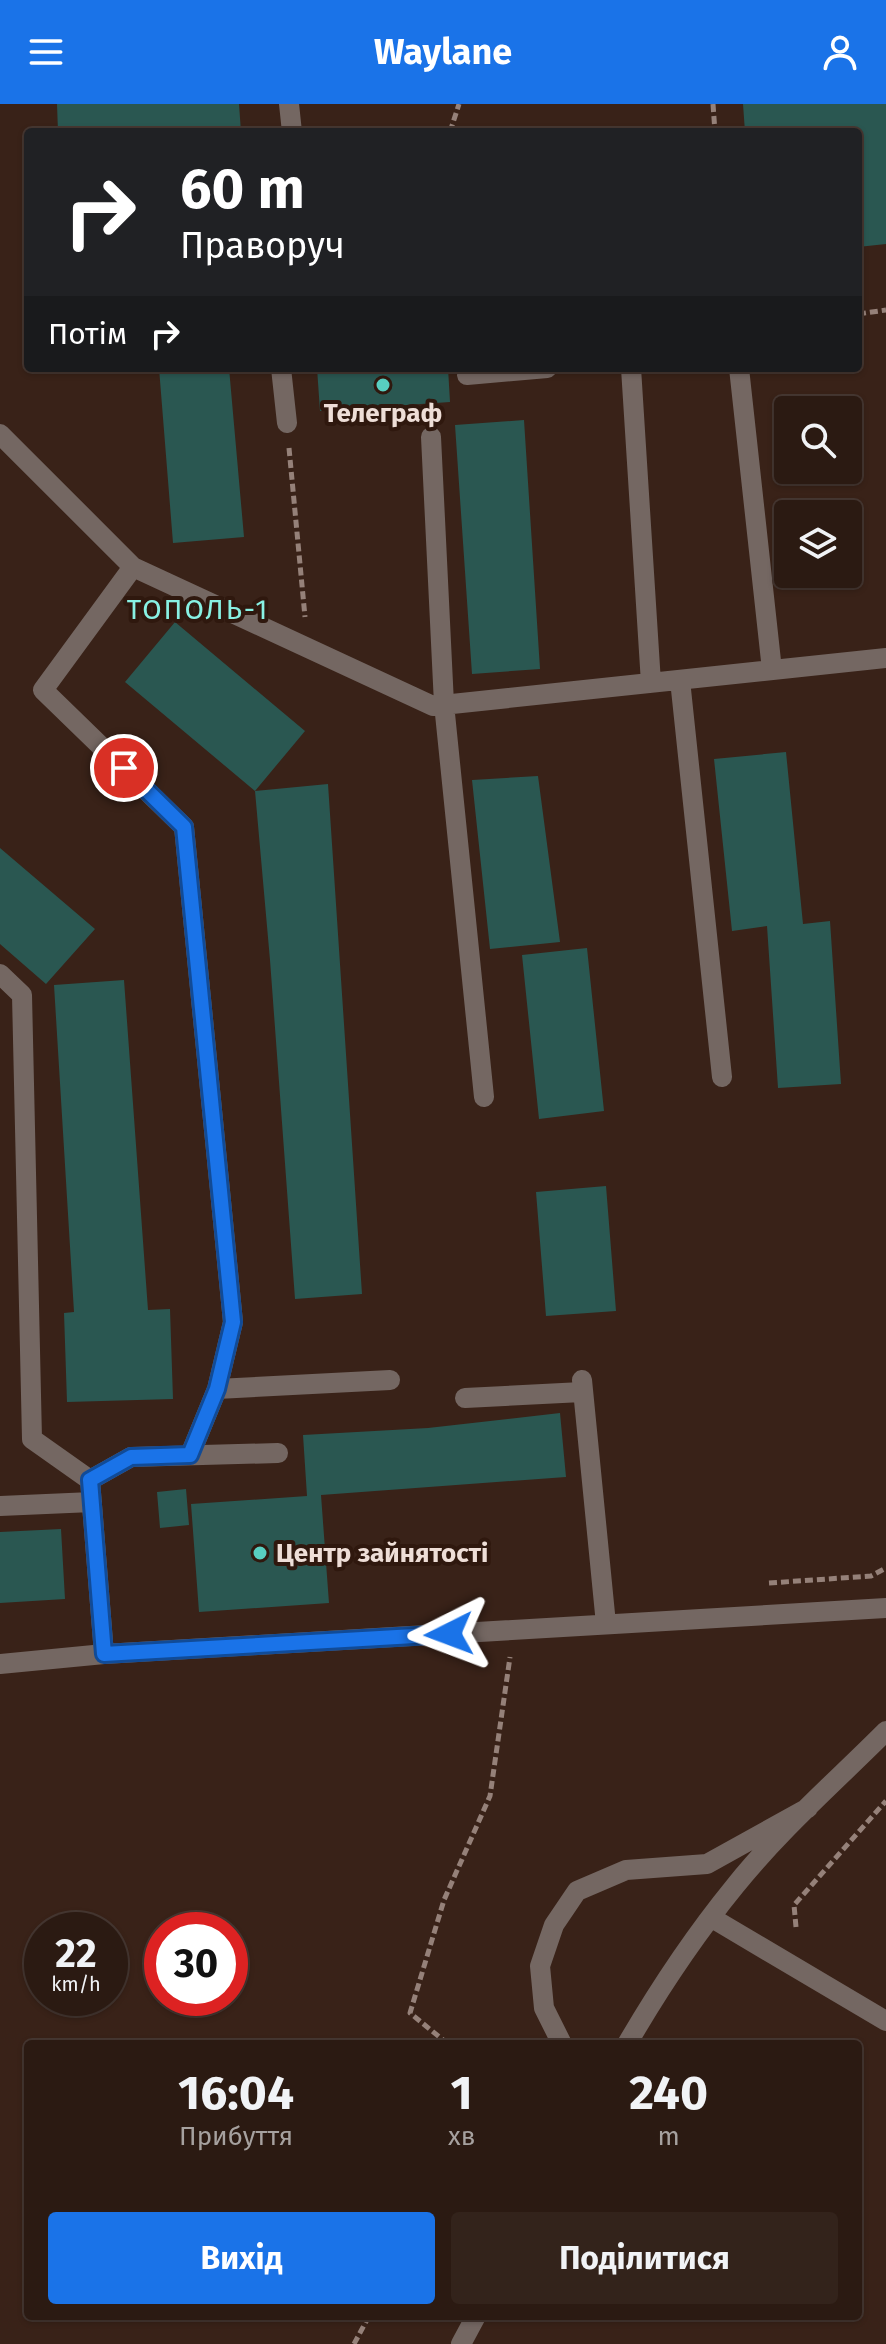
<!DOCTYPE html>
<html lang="uk">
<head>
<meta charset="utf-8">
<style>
  body { margin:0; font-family:"Fira Sans",sans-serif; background:#33231b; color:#f1f3f6; height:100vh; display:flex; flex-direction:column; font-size:30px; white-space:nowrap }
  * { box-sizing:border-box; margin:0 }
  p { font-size:26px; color:#a6a19f }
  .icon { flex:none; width:44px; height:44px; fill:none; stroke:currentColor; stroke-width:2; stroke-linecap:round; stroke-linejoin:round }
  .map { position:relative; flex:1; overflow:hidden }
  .panel { position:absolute; left:24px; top:1936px; width:838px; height:280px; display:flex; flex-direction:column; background:#2b1a12; border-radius:8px; box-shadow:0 2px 6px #0004,0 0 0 2px #473832 }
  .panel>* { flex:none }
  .guide { position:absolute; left:24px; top:24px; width:838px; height:244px; border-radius:8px; box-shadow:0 2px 6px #0004,0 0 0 2px #473832; background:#202124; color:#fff; overflow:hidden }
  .fabs { position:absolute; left:774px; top:292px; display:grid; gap:16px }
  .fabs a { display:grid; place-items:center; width:88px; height:88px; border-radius:8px; background:#2b1a12; box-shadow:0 2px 6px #0004,0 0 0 2px #473832; font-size:40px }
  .speed { position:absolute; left:24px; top:1808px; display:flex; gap:16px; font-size:40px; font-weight:700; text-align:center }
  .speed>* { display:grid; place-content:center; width:104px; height:104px; border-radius:50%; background:#2b1a12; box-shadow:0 2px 6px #0004,0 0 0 2px #473832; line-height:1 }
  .speed small { font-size:20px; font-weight:400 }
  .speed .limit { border:12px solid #d22; background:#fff; color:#111 }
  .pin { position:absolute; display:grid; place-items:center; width:68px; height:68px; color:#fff; margin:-34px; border:4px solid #fff; border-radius:50%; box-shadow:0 2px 8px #0007 }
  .me { position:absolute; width:88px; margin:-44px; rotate:267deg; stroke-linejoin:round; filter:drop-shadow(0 0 6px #0008) }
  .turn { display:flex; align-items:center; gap:28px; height:168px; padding:0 24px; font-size:36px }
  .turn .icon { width:104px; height:104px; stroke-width:2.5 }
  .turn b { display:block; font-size:56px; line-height:68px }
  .then { display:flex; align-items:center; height:76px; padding:0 24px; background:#0003; gap:16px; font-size:30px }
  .eta { display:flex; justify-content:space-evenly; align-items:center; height:136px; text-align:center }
  .eta b { font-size:48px; font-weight:700; line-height:56px }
  .action { display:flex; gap:16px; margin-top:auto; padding:16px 24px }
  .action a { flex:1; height:92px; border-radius:8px; background:#1a73e8; color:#fff; font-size:32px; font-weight:700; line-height:92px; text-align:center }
  .action a+a { background:#33231b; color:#f1f3f6 }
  header { display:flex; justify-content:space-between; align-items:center; height:104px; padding:0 24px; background:#1a73e8; color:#fff; font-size:36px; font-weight:700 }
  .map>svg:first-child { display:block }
</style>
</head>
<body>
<header><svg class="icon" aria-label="menu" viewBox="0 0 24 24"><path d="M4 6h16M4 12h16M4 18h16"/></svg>Waylane<svg class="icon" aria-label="person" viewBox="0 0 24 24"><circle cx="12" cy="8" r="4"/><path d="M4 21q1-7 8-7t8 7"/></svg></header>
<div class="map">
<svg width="886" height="2240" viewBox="0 0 886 2240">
  <rect width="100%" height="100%" fill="#392218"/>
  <path fill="#2a5751" d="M 57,0 L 239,0 L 241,28 L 58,28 Z
    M 743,0 L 886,0 L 886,140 L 858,143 L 858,28 L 745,28 Z
    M 159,264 L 229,264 L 244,433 L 173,439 Z
    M 317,264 L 448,264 L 450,298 L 320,307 Z
    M 524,316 L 540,565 L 472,570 L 455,321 Z
    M 175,518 L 305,627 L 255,687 L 125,578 Z
    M 786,648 L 803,820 L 830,817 L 841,980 L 778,984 L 767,822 L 732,827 L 714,655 Z
    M 538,672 L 560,838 L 490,845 L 472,676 Z
    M 328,680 L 362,1190 L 295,1195 L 270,856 L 255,687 Z
    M 0,744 L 95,825 L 46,880 L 0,840 Z
    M 587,844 L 604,1007 L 539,1015 L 522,851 Z
    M 124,876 L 148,1206 L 170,1205 L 173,1295 L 67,1298 L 64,1209 L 74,1208 L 54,881 Z
    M 606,1082 L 616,1207 L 546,1212 L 536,1088 Z
    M 560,1309 L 566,1373 L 321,1391 L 329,1499 L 199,1508 L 191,1400 L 307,1392 L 303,1331 L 428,1324 Z
    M 186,1385 L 189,1421 L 160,1424 L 157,1388 Z
    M 61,1425 L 65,1495 L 0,1499 L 0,1428 Z"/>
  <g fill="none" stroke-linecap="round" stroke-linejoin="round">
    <path stroke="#958179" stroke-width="5" stroke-dasharray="8 4" stroke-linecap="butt" d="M 713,0 L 715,28
      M 450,28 L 459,0
      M 858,210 L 886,206
      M 289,344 L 305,513
      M 769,1479 L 871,1472 L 886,1464
      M 796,1823 L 794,1801 L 886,1697
      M 448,1940 L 410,1909 L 444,1796 L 490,1692 L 510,1553
      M 354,2240 L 369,2212"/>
    <path stroke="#746762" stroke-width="20" d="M 289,0 L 292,28
      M 281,264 L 287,319
      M 631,264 L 651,579
      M 739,264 L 772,566
      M 467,271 L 547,264
      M 0,330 L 133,463 L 43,586 L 184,723 L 233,1218 L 217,1285 L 190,1351
      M 431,333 L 444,600 L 484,993
      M 133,463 L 433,602 L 886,554
      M 680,576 L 722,973
      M 0,870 L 22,891 L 32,1335 L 90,1376 L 104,1550
      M 582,1276 L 606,1520
      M 217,1285 L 390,1276
      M 465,1294 L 582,1288
      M 90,1376 L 131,1353 L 278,1349
      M 0,1402 L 92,1398
      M 0,1560 L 104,1550 L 886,1504
      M 712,1814 L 886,1917
      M 562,1940 L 544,1904 L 540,1862 L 554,1821 L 577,1787 L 626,1766 L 707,1760 L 808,1704
      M 627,1940 C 659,1885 695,1831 735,1782 C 780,1726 835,1678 886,1627
      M 461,2240 L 476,2212"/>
  </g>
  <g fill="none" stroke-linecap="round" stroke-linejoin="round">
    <g stroke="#114b97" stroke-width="20">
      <path id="route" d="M 124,664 L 184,723 L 233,1218 L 217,1285 L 190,1351 L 131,1353 L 90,1376 L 104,1550 L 449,1530"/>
    </g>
    <use href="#route" stroke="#1a73e8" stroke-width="14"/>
  </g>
  <g fill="#58cec0" stroke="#2f180e" stroke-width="3">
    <circle cx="383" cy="281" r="8"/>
    <circle cx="260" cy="1449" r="8"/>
  </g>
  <g text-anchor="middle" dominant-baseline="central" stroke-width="8" stroke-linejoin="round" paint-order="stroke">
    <g font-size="26" font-weight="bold" fill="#eeded7" stroke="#2f180e">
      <text x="383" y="309">Телеграф</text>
      <text x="276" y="1449" text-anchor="start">Центр зайнятості</text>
    </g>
    <g font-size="28" letter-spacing="2" fill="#88f1e3" stroke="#2f180e">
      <text x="198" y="505">ТОПОЛЬ-1</text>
    </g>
  </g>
</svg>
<div class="fabs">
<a><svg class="icon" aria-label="search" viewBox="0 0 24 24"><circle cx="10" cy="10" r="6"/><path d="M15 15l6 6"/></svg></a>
<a><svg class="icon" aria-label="layers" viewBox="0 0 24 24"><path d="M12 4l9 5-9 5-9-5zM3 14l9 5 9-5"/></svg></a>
</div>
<div class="speed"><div>22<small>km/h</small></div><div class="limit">30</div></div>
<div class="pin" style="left:124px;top:664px;background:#d93025"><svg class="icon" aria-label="arrive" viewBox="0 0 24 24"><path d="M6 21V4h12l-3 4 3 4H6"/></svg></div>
<svg class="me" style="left:449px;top:1530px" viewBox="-20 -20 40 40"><path d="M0-17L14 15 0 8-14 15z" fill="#1a73e8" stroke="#fff" stroke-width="4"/></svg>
<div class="guide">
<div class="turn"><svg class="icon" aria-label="right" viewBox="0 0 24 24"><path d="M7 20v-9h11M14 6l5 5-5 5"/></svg><div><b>60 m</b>Праворуч</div></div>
<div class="then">Потім<svg class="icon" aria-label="right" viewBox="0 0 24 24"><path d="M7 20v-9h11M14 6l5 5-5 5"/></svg></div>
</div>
<section class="panel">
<div class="eta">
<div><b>16:04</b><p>Прибуття</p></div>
<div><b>1</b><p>хв</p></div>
<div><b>240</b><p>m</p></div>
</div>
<div class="action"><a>Вихід</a><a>Поділитися</a></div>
</section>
</div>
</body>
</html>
